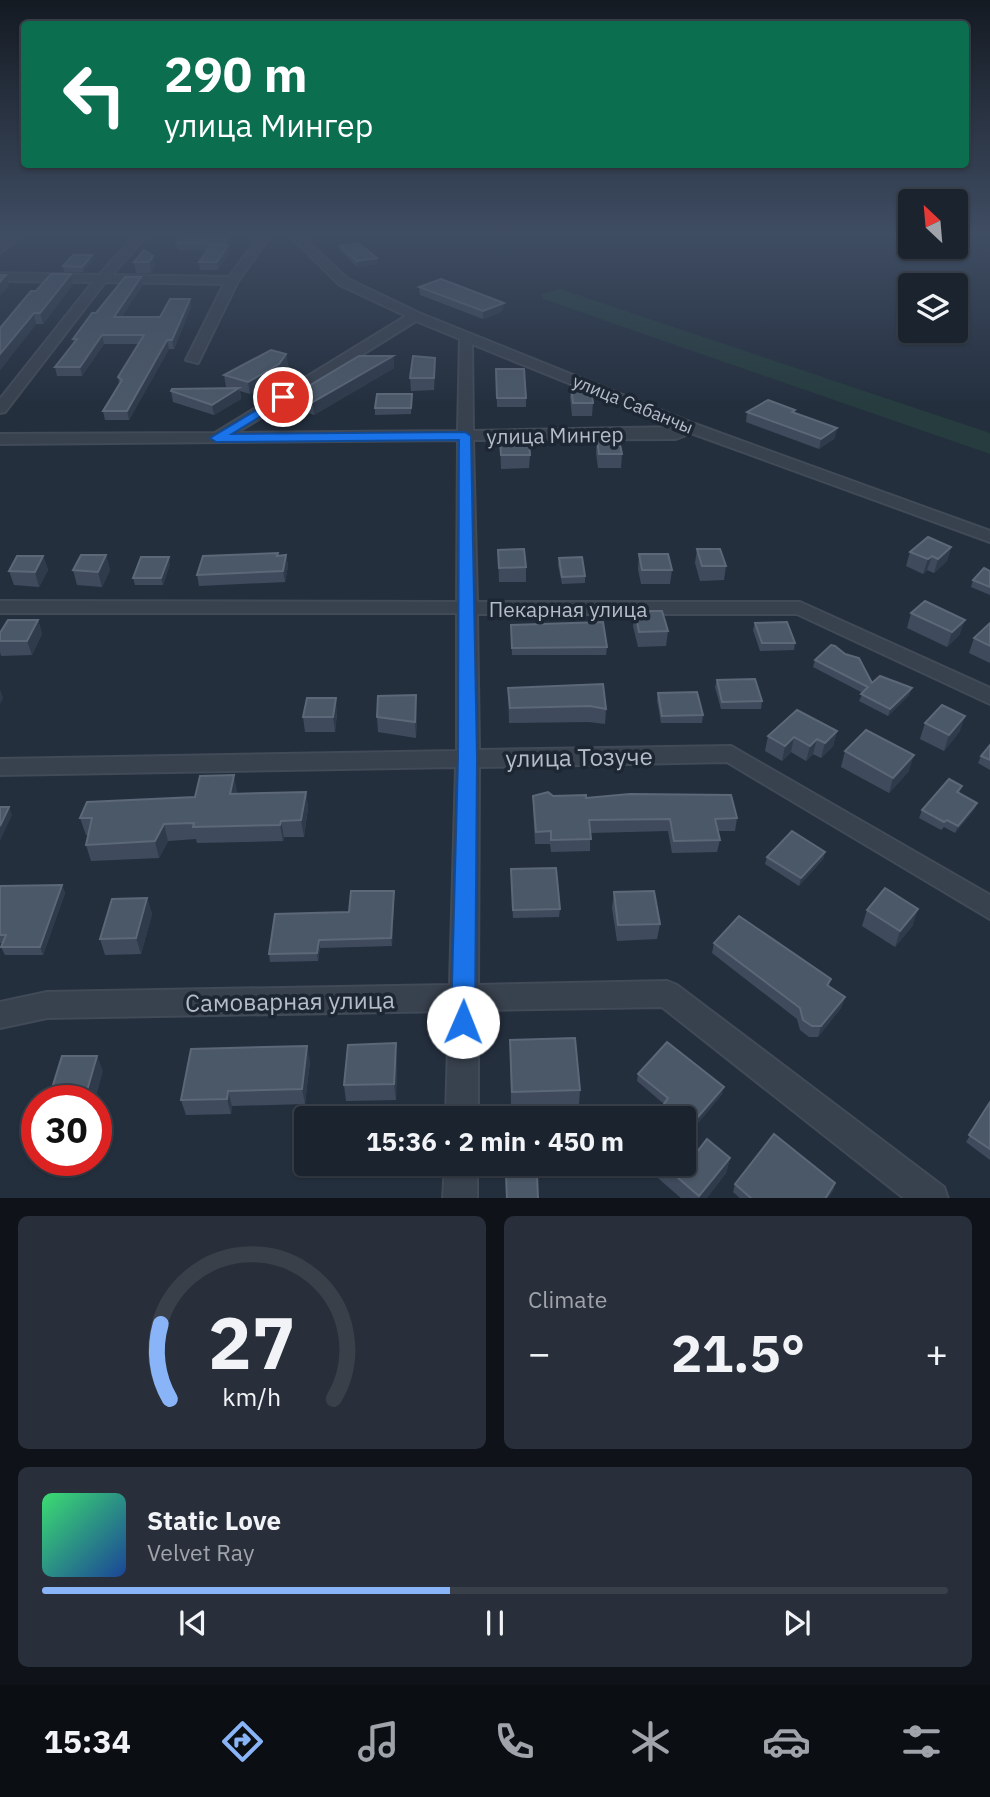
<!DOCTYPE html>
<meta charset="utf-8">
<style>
body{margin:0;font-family:"IBM Plex Sans",sans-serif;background:#282f3a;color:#f1f3f6;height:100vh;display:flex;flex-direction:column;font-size:26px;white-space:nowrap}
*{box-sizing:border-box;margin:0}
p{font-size:23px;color:#a0a4aa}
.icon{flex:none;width:38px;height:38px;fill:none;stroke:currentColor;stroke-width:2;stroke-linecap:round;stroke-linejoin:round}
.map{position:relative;height:1198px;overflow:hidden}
.sheet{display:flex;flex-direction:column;gap:18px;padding:18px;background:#0f1319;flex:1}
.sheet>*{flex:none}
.top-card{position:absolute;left:21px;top:21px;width:948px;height:147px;border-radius:7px;box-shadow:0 2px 5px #0004,0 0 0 2px #39404a;background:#0b6e4f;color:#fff;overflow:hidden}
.needle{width:46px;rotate:334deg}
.tools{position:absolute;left:898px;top:189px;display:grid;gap:14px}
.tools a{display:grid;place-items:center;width:70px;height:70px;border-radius:7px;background:#1b232e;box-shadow:0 2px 5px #0004,0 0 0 2px #39404a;font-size:35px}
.speed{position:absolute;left:21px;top:1085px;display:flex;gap:14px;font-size:35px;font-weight:700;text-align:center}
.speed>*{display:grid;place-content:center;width:91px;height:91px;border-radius:50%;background:#1b232e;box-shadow:0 2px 5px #0004,0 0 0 2px #39404a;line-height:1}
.speed .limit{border:10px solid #d22;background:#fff;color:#111}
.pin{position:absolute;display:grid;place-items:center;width:60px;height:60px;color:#fff;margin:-30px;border:4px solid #fff;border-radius:50%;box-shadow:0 2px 7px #0007}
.me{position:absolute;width:77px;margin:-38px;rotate:1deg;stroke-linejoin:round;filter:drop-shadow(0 0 5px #0008)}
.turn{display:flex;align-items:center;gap:24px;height:147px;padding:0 28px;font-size:32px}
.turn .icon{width:91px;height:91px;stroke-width:2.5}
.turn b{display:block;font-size:49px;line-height:60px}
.big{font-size:52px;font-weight:700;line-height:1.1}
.sheet .widget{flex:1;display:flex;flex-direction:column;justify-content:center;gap:10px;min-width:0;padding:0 24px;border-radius:10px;background:#282f3a}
.sheet .dial{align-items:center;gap:0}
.dial svg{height:182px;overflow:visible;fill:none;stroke:#39404a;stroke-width:7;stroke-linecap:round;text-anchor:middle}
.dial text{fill:#f1f3f6;stroke:none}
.song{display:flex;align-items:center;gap:21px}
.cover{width:84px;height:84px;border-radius:10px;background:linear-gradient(135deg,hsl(140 70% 55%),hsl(220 70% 35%))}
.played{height:7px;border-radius:4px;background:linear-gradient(90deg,#8ab4f8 45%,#39404a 45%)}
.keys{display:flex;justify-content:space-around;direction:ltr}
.heat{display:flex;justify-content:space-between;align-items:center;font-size:38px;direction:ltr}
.sheet .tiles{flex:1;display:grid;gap:18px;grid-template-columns:1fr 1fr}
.widget:last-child{grid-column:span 2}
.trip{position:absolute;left:294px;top:1106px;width:402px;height:70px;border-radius:7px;background:#1b232e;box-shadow:0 2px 5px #0004,0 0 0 2px #39404a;font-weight:700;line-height:70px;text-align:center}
.tabs{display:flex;height:112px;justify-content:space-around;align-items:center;background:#0b0e12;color:#a0a4aa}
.tabs .icon{width:49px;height:49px}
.tabs .on{color:#8ab4f8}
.tabs b{font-size:32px;color:#f1f3f6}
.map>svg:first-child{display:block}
.green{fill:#263c3f}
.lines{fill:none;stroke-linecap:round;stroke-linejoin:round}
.street-casing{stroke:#414a57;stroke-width:4}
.street{fill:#38414e;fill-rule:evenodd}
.wall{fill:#3f4b5c}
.shaded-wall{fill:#2f3b4b}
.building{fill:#4b5868;stroke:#5c6777;stroke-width:2}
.route{fill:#1a73e8;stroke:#114b97;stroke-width:2}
.labels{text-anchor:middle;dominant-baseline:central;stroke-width:7;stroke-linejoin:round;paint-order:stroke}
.far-street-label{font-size:18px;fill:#b4bcc9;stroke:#1d2633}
.street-label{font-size:21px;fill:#b4bcc9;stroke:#1d2633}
.near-street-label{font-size:24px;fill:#b4bcc9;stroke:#1d2633}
</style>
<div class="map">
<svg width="990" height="1199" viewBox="0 0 990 1199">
<rect width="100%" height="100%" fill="#242f3e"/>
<polygon class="green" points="560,289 987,432 990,434 990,454 543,299 542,294"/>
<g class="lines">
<defs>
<g id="street">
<polygon points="9,236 21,236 0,253 0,244"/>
<polygon points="135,236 146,236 112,275 229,277 259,236 270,236 238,281 198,363 186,360 224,284 105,282 5,412 0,413 0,399 93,282 0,281 0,273 99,275"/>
<path d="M290 236H301L348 279 419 313 695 424 990 531V542L691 433 676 439 473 440 477 602H800L990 688V704L797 614H477L479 750 731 746 990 895V919L727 762 479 767 478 985 667 981 677 985 944 1187 948 1199H905L662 1007 478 1010V1118H446L449 1011 47 1018 0 1028V1002L47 992 450 985 456 767 0 775V759L457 751V613H0V601L457 602 458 440 0 444V434L215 433 406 316 340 285ZM416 321 460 339 458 431 236 433ZM472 344 677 427 473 431Z"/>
<polygon points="445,1164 477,1164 477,1199 443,1199"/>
</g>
</defs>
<use href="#street" class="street-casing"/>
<use href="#street" class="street"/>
</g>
<g class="wall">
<polygon points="182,236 235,236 228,246 229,253 218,270 200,270 199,262 207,250 178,250 176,243"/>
<polygon points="340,246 377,264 357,267 340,251"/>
<polygon points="92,255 93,260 83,272 64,272 63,266"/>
<polygon points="153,256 155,267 151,273 136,273 134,262"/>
<polygon points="141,277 143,285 121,317 160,317 190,299 191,307 174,349 169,349 129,420 105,420 103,411 119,383 118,377 138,344 104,344 82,376 57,376 55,367 74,343 73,339 96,313"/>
<polygon points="73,284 43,324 36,324 0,370 0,328 36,291"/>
<polygon points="419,287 503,311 483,319 420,295"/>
<polygon points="286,354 288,366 281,376 250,394 240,391 241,399 214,415 173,402 171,391 231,388 226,387 224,375"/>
<polygon points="393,356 394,368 314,415 294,408 292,396"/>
<polygon points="496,369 526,398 526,407 497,407"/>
<polygon points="435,370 434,390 411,391 410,378"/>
<polygon points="571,385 593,403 592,416 572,416 570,397"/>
<polygon points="412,394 411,414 375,415 375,408"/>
<polygon points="747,412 794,413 835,438 819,449 746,422"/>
<polygon points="597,440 622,454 621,468 598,468 596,453"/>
<polygon points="500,441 530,455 529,468 501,469"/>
<polygon points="951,547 947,561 934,573 927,570 923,574 906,566 910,552"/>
<polygon points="697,549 726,566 724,580 700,581 695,563"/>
<polygon points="498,550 526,567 526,582 499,582"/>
<polygon points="639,554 672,570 670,584 641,584 638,569"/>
<polygon points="106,555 110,570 102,587 77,585 73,570"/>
<polygon points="286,555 288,566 285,582 199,586 197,575 278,556"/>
<polygon points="43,556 48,570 39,587 14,585 9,571"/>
<polygon points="559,558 585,576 585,583 562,584 558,565"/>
<polygon points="170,564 163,585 135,585 133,578"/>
<polygon points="990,571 990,595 971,587 973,580"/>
<polygon points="635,611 668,631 666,646 638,647 633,626"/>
<polygon points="911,613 960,634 947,647 907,628"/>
<polygon points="38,620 42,634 32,655 1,656 0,652 0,633"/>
<polygon points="755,623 795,643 794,650 760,651 753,630"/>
<polygon points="990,623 990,663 969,653 974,638"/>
<polygon points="511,625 607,647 606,655 512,655"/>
<polygon points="815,660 872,683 909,695 888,716 859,701 863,693 813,667"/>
<polygon points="717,680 762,701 761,709 721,709 715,687"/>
<polygon points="508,688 606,709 605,724 589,722 509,723"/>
<polygon points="658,693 703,715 702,723 661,723 657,700"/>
<polygon points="417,711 416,738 378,732 377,717"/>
<polygon points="337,713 335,732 305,732 303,717"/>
<polygon points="925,723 960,731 944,751 920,739"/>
<polygon points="837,731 833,746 821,758 813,754 806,761 791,752 782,761 765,751 768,736"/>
<polygon points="990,745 990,770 978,763 981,756"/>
<polygon points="845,751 909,771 889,793 841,767"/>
<polygon points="962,786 959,793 977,803 974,810 955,833 944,827 941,830 919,818 922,810"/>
<polygon points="237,791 237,793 306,792 308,808 304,837 284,837 283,841 197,843 196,839 168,841 159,858 91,861 86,845 88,835 86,835 80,818 195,797"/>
<polygon points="533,796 553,796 586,798 737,818 735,831 717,831 720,840 717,852 672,853 668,831 590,833 590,851 551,852 550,844 535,844 533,808"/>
<polygon points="825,852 823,859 799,886 765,864 767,857"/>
<polygon points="511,877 560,909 559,917 513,918"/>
<polygon points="62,885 65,893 43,955 5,955 1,947 3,943 0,943 0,886"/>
<polygon points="394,891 394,899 392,946 320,948 318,961 270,962 269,954 349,912"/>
<polygon points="614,892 660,924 657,939 617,941 612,908"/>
<polygon points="147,898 152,914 141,954 105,955 100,939"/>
<polygon points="867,910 913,925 895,947 862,926"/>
<polygon points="714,943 831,979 829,986 845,997 841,1008 818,1037 809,1037 800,1030 797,1019 712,953"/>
<polygon points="510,1040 580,1090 579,1105 511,1107"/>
<polygon points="397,1059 396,1100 346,1101 344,1085"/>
<polygon points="310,1061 305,1104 232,1106 231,1114 186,1115 181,1100"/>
<polygon points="638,1074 722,1094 689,1134 684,1130 684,1118 670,1118 662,1112 664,1104 637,1081"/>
<polygon points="990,1102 990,1160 966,1142"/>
<polygon points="693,1157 730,1158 726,1173 706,1199 682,1199 651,1172 653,1164 684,1164"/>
<polygon points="835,1183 833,1191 827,1199 741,1199 733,1192 735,1184"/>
</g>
<g class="shaded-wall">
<polygon points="229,236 235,236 228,246 229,253 218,270 217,262 224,251 223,244"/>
<polygon points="92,255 93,260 83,272 82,267"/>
<polygon points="153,256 155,267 151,273 149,262"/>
<polygon points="377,258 377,264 357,267 357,261"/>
<polygon points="71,274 73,284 43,324 40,313"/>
<polygon points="6,275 9,286 0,296 0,282"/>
<polygon points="141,277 143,285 116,326 114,317"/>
<polygon points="190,299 191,307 174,349 172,340"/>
<polygon points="504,303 503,311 483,319 483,311"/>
<polygon points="34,313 36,324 0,370 0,354"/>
<polygon points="102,335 104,344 82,376 80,367"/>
<polygon points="167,340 169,349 129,420 127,411"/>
<polygon points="286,354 288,366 281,376 250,394 248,382"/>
<polygon points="393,356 394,368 314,415 313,402"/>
<polygon points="239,388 241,399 214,415 212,405"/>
<polygon points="837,428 835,438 819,449 821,439"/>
<polygon points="951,547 947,561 934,573 938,559"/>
<polygon points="106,555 110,570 102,587 98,572"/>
<polygon points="286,555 288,566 285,582 283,571"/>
<polygon points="43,556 48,570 39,587 35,572"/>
<polygon points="932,556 927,570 923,574 928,559"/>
<polygon points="169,557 170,564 163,585 161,578"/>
<polygon points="38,620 42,634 32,655 27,641"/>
<polygon points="965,620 960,634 947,647 952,632"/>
<polygon points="912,688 909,695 888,716 890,709"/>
<polygon points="0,689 3,698 0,704"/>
<polygon points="416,695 417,711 416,738 415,722"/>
<polygon points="336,698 337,713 335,732 333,717"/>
<polygon points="965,716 960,731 944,751 949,735"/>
<polygon points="837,731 833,746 821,758 825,743"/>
<polygon points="794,737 791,752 782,761 785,746"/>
<polygon points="817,739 813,754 806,761 810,746"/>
<polygon points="914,755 909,771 889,793 893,778"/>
<polygon points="234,775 237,791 234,810 230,794"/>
<polygon points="306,792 308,808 304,837 301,820"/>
<polygon points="977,803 974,810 955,833 958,826"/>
<polygon points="9,807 12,815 0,841 0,826"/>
<polygon points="281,821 284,837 283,841 280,825"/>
<polygon points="164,824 168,841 159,858 155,841"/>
<polygon points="825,852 823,859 799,886 801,878"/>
<polygon points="62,885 65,893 43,955 40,947"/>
<polygon points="394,891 394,899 392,946 391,938"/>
<polygon points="147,898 152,914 141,954 136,938"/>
<polygon points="918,909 913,925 895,947 900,931"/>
<polygon points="319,940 320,948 318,961 317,953"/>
<polygon points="845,997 841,1008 818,1037 821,1026"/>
<polygon points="396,1043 397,1059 396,1100 394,1084"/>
<polygon points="307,1046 310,1061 305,1104 302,1089"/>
<polygon points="97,1056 103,1071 95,1101 84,1101"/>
<polygon points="724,1087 722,1094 689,1134 690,1126"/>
<polygon points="228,1091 232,1106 231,1114 227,1099"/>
<polygon points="730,1158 726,1173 706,1199 699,1199 699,1196"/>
<polygon points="835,1183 833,1191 827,1199 825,1199"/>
</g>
<g class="building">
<polygon points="182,236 229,236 223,244 176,243"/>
<polygon points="358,243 377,258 357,261 340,246"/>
<polygon points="211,245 228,245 217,262 199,262"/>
<polygon points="144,250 153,256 149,262 134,262"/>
<polygon points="73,255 92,255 82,267 63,266"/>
<polygon points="51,274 71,274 40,313 34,313 0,354 0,328 31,291 36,291"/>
<polygon points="0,275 6,275 0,282"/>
<polygon points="125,277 141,277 114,317 160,317 170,299 190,299 172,340 167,340 127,411 103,411 122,380 118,377 144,335 102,335 80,367 55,367 77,339 73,339 92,313 96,313"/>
<polygon points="441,279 504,303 483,311 419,287"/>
<polygon points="271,350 286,354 279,364 248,382 224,375"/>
<polygon points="359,356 393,356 313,402 292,396"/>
<polygon points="413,356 435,358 434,378 410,378"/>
<polygon points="496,369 524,369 526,398 497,398"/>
<polygon points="571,385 583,385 591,389 593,403 573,403"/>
<polygon points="239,388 212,405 171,391 172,389"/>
<polygon points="377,394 412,394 411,408 375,408"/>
<polygon points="768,400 795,410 792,412 837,428 821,439 747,412"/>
<polygon points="597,440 619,440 622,454 599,454"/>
<polygon points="500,441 529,441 530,455 501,455"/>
<polygon points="928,537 951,547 938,559 932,556 928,559 910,552"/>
<polygon points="524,549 526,567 499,568 498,550"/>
<polygon points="697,549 720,549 726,566 702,566"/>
<polygon points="278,553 277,556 286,555 283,571 197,575 203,556"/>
<polygon points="639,554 668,554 672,570 642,570"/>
<polygon points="81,555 106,555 98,572 73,570"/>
<polygon points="17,556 43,556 35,572 9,571"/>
<polygon points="141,557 169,557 161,578 133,578"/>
<polygon points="582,557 585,576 562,577 559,558"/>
<polygon points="984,568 990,571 990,587 973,580"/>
<polygon points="925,601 965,620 952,632 911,613"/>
<polygon points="635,611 662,611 668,631 639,632"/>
<polygon points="8,620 38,620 27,641 0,641 0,633"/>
<polygon points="603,622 607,647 512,648 511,625"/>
<polygon points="787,622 795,643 762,643 755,623"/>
<polygon points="990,623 990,646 974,638"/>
<polygon points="831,645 835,646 845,654 859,658 872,683 880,676 912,688 890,709 861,694 868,687 815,660"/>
<polygon points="755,679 762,701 722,702 717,680"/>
<polygon points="603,684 606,709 590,706 510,708 508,688"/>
<polygon points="697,692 703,715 662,716 658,693"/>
<polygon points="416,695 415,722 377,717 378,696"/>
<polygon points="307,698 336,698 333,717 303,717"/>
<polygon points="942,705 965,716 949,735 925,723"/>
<polygon points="797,710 837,731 825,743 817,739 810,746 794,737 785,746 768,736"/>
<polygon points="866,730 914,755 893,778 845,751"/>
<polygon points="990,745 990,760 981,756"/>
<polygon points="234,775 230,794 306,792 301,820 281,821 280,825 193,827 194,823 164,824 155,841 86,845 92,818 80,818 87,802 195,797 200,776"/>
<polygon points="949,779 962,786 957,792 977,803 958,826 947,820 944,822 922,810"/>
<polygon points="548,792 553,796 586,795 586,798 630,794 731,795 737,818 715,819 720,840 674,841 670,819 589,820 591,839 551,840 551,831 536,832 533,796"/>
<polygon points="0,807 9,807 0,826"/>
<polygon points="792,831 825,852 801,878 767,857"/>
<polygon points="556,868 560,909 513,910 511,869"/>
<polygon points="62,885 40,947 1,947 6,935 0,935 0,886"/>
<polygon points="885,888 918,909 900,931 867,910"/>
<polygon points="351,891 394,891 391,938 319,940 317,953 269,954 275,914 349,912"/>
<polygon points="654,891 660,924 618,925 614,892"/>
<polygon points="147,898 136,938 100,939 112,899"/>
<polygon points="739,916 831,979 827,985 845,997 821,1026 812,1026 803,1020 800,1008 714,943"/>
<polygon points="575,1038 580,1090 512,1092 510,1040"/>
<polygon points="667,1042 724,1087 690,1126 684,1121 684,1118 681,1118 664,1104 668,1098 638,1074"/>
<polygon points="396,1043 394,1084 344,1085 348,1045"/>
<polygon points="307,1046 302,1089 228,1091 227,1099 181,1100 191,1049"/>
<polygon points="62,1056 97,1056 84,1101 48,1101"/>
<polygon points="990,1102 990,1149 969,1135"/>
<polygon points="774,1134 835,1183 825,1199 752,1199 735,1184"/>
<polygon points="707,1139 730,1158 699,1196 662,1164 684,1164 684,1149 693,1157"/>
<polygon points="537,1174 538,1199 507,1199 506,1175"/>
</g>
<linearGradient id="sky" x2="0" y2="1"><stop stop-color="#141a22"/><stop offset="0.58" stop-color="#3f4d63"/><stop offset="1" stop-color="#3f4d63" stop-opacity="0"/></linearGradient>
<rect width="990" height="404" fill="url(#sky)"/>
<polygon class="route" points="283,394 289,397 287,400 232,434 465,432 471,436 477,758 475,1022 472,1030 463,1033 455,1030 451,1022 458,758 459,440 216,442 210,438"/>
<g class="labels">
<g class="far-street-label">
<text transform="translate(633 404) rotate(22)">улица Сабанчы</text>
</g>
<g class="street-label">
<text transform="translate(555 435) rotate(-1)">улица Мингер</text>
<text x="568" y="609">Пекарная улица</text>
</g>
<g class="near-street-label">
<text transform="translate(579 757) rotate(-1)">улица Тозуче</text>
<text transform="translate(290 1001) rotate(-1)">Самоварная улица</text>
</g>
</g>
</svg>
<div class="tools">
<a><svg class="needle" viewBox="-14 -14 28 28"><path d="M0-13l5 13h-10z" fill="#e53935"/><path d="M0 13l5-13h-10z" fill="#a0a4aa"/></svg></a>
<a><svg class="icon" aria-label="layers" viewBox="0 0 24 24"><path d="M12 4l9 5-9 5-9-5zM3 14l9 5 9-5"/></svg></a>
</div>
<div class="speed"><div class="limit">30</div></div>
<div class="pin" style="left:283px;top:397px;background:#d93025"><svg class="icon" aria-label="arrive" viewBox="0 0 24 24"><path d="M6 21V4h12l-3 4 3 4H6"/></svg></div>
<svg class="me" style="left:463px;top:1022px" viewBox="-20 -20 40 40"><circle r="19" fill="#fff"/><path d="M0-13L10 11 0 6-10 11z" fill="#1a73e8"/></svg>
<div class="trip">15:36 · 2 min · 450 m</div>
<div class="top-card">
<div class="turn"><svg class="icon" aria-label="left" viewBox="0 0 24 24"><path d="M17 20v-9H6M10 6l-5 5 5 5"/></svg><div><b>290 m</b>улица Мингер</div></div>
</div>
</div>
<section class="sheet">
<div class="tiles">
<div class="widget dial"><svg viewBox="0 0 100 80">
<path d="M14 69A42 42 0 1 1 86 69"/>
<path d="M14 69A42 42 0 0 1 10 36" stroke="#8ab4f8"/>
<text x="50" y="56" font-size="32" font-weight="700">27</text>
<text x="50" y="72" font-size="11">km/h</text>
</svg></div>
<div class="widget"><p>Climate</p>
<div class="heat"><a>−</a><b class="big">21.5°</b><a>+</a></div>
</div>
<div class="widget">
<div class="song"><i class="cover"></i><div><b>Static Love</b><p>Velvet Ray</p></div></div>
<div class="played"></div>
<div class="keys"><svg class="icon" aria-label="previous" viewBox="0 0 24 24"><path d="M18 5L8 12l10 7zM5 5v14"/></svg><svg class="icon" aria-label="pause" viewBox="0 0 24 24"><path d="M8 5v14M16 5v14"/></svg><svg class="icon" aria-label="next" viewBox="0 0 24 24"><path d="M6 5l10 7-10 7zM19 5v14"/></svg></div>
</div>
</div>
</section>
<nav class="tabs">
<b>15:34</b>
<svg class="icon on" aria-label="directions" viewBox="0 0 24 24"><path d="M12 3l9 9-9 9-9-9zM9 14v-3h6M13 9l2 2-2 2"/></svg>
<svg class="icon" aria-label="music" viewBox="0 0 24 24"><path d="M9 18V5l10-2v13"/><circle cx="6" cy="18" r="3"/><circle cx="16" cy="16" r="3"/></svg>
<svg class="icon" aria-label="phone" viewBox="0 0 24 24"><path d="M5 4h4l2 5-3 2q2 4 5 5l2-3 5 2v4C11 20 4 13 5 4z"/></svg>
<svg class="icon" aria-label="climate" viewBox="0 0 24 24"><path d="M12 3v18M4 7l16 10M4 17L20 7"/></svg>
<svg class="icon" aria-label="car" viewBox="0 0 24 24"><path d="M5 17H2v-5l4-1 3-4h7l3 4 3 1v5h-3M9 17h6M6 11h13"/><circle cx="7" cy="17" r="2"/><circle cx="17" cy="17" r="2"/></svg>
<svg class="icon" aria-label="filters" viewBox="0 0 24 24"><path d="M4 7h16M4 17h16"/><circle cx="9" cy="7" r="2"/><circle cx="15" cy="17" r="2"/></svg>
</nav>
